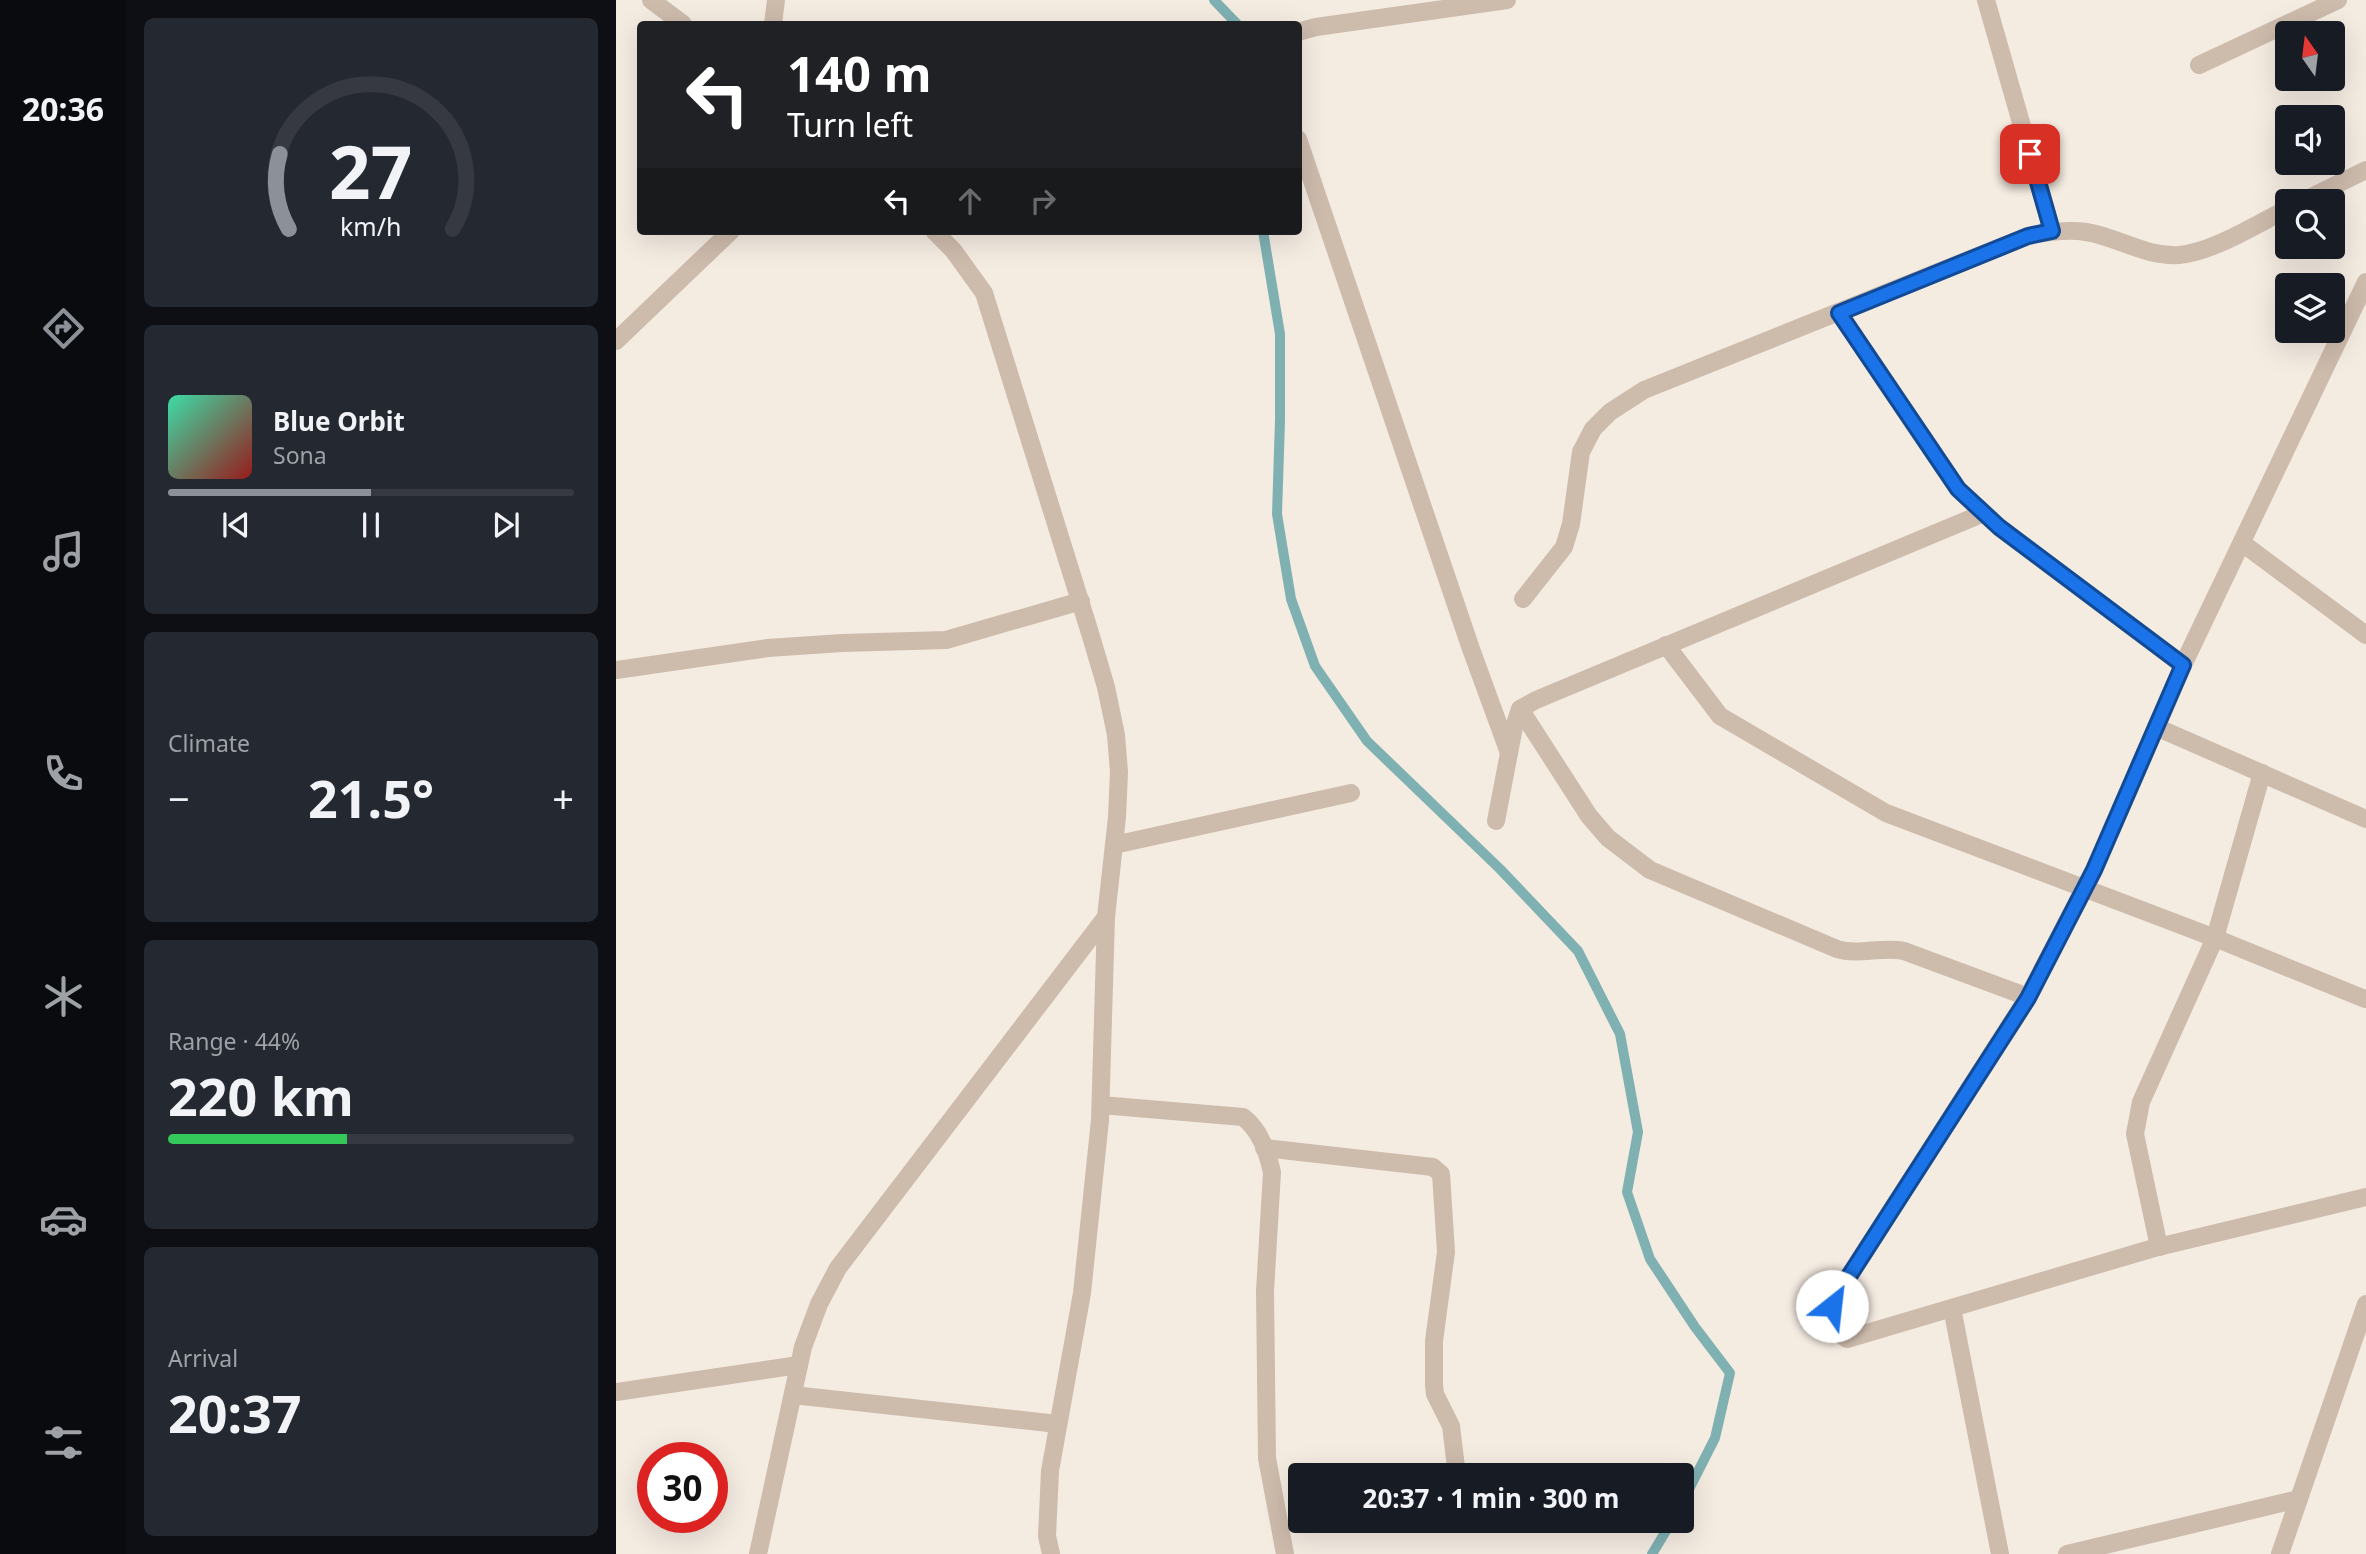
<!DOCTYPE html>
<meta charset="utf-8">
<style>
body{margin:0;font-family:"Noto Sans",sans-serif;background:#242831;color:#f1f3f6;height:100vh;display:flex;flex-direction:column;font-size:26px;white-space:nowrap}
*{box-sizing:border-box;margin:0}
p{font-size:23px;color:#9ea1a6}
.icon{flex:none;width:38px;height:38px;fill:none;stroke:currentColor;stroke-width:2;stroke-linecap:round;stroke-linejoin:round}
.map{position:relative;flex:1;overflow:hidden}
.drawer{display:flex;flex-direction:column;gap:18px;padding:18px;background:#0d0f14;width:490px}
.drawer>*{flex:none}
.hud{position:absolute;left:21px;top:21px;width:665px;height:214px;border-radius:7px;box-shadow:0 7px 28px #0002;background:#202124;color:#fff;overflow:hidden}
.needle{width:46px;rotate:346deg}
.fabs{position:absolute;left:1659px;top:21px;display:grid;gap:14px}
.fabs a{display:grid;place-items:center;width:70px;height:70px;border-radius:7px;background:#171b24;box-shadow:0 7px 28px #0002;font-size:35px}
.speed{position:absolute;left:21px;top:1442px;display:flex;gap:14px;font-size:35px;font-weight:700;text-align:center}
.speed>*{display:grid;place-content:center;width:91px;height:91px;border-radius:50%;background:#171b24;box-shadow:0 7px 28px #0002;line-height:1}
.speed .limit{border:10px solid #d22;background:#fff;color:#111}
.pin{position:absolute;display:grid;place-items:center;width:60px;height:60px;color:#fff;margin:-30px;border-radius:14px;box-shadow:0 4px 10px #0006}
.me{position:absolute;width:77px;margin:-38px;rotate:29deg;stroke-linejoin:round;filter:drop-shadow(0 0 5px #0008)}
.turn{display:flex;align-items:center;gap:24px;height:147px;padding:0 35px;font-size:32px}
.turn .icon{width:91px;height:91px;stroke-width:2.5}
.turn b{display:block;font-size:49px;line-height:60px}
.lanes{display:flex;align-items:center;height:66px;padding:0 35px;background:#0003;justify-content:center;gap:35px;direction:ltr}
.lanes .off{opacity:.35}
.big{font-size:52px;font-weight:700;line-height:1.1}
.drawer .card{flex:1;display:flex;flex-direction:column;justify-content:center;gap:10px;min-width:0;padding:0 24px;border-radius:10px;background:#242831}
.drawer .dial{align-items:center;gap:0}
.dial svg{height:182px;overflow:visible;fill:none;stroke:#363941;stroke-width:7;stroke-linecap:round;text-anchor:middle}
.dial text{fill:#f1f3f6;stroke:none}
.song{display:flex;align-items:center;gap:21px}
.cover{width:84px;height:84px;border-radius:10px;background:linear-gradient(135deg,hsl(160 70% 55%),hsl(0 70% 35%))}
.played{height:7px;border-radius:4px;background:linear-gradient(90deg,#8c9099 50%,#363941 50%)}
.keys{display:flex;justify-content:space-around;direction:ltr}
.heat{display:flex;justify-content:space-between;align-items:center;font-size:38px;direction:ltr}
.charge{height:10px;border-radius:5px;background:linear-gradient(90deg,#34c759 44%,#363941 0)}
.trip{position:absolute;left:672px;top:1463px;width:406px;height:70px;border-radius:7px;background:#171b24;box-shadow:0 7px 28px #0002;font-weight:700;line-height:70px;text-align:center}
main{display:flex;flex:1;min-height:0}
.dock{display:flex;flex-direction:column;width:126px;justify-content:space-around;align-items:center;background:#090b0e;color:#9ea1a6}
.dock .icon{width:49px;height:49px}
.dock .selected{color:#8c9099}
.dock b{font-size:32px;color:#f1f3f6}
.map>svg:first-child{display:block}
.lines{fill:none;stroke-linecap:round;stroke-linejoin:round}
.stream{stroke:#7fb0b2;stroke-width:10}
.minor{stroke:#cdbbac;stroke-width:18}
.route-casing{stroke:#114b97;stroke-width:18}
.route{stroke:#1a73e8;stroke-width:12}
</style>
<main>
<nav class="dock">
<b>20:36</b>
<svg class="icon selected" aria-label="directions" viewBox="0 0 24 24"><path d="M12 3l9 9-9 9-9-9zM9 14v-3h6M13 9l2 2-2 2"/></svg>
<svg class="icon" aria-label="music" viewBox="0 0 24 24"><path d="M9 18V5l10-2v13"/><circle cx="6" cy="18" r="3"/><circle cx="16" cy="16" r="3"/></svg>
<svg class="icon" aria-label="phone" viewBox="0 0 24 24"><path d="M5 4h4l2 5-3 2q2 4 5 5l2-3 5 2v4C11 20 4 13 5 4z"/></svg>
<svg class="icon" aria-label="climate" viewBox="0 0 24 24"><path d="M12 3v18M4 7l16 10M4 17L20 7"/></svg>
<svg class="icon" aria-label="car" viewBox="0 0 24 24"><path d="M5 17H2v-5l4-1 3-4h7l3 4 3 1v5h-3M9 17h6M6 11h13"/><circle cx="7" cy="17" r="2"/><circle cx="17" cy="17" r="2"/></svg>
<svg class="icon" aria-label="filters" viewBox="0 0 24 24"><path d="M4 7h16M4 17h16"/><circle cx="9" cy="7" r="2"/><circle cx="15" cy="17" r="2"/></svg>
</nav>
<section class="drawer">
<div class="card dial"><svg viewBox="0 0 100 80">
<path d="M14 69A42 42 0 1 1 86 69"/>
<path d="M14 69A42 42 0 0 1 10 36" stroke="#8c9099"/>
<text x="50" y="56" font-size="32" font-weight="700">27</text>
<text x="50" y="72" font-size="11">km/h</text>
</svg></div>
<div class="card">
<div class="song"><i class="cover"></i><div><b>Blue Orbit</b><p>Sona</p></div></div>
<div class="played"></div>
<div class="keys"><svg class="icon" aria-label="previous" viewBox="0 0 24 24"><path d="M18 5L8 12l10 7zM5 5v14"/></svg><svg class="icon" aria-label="pause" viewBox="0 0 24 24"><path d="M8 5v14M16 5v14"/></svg><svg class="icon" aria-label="next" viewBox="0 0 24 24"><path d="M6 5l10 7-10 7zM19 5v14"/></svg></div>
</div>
<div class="card"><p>Climate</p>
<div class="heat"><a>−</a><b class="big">21.5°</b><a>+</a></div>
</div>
<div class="card"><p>Range · 44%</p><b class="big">220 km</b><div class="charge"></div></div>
<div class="card"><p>Arrival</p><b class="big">20:37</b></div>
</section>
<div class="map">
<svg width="1750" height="1554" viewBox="0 0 1750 1554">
<rect width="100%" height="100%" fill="#f4ebe1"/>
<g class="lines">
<g class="stream">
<polyline points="598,0 621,24"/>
<polyline points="647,231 664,334 664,420 661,514 675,599 699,666 751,741 884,869 962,951 1004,1034 1022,1132 1011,1192 1034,1259 1079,1327 1114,1373 1099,1438 1066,1503"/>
<polyline points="1036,1554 1056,1521"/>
</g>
<g class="minor">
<polyline points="35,0 67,24"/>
<polyline points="1370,0 1436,231"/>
<polyline points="157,24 160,0"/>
<polyline points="682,32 700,27 891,0"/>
<polyline points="1583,65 1722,0"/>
<polyline points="682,139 855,649 893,753"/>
<polyline points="1687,201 1750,170"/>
<polyline points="318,231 337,250 368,293 474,633 490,687 500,735 503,772 501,817 490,917 484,1120 466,1293 434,1471 431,1536 435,1554"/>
<path d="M1750 282 1567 665 1478 870 1412 997 1219 1298C1214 1310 1220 1333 1231 1339L1538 1248 1750 1197"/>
<polyline points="1223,313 1342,489 1383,527 1567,665"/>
<polyline points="0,341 115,231"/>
<polyline points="1626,543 1750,635"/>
<path d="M907 599 948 547 955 524 965 452 977 429 994 412 1028 390 1412 236C1431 232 1451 229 1470 232 1502 237 1529 257 1563 255 1597 252 1641 224 1671 209"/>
<polyline points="1050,645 1104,716 1270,813 1599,938 1749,999"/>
<polyline points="0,670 152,648 226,643 330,640 465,601"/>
<path d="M904 709 973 816 992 838 1034 870 1221 949C1243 956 1265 946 1288 951L1412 997"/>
<polyline points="1540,727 1750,819"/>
<polyline points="880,821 898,727 904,709 920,700 1368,513"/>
<polyline points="498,845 735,793"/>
<path d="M485 1105 627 1117C644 1130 651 1151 656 1172L649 1291 651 1458 669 1554"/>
<polyline points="648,1148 817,1167 825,1174 830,1252 818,1341 818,1385 819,1394 835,1426 841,1475"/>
<polyline points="1543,1247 1519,1134 1525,1102 1599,938 1646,773"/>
<polyline points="1336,1308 1384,1554"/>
<polyline points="0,1392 183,1365"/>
<polyline points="177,1395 442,1424"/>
<polyline points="142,1554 187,1347 203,1304 222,1268 490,917"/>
<polyline points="1451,1554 1683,1499"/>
<polyline points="1664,1554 1750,1304"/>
</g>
</g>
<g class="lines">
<defs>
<polyline id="route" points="1216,1306 1219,1298 1412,998 1478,870 1567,665 1383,527 1342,489 1223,313 1412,236 1436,231 1414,154"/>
</defs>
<use href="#route" class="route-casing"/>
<use href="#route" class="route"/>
</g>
</svg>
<div class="fabs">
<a><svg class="needle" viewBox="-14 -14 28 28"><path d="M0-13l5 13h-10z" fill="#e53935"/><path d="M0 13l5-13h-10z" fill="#9ea1a6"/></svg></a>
<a><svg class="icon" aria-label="sound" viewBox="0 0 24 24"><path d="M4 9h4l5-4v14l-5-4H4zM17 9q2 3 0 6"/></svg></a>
<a><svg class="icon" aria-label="search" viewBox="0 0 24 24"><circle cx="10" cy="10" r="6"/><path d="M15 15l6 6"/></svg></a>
<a><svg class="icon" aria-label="layers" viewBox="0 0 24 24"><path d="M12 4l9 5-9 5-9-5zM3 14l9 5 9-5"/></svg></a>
</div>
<div class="speed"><div class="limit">30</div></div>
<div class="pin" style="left:1414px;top:154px;background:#d93025"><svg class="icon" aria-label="arrive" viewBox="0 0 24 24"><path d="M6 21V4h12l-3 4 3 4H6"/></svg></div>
<svg class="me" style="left:1216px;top:1306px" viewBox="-20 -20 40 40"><circle r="19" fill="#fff"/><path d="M0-13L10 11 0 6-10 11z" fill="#1a73e8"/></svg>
<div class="trip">20:37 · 1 min · 300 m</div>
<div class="hud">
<div class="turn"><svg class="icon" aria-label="left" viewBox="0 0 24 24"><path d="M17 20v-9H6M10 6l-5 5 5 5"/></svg><div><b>140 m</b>Turn left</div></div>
<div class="lanes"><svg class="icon" aria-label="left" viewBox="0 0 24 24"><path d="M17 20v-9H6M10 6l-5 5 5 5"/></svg><svg class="icon off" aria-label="ahead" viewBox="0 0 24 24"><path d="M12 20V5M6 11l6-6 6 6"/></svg><svg class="icon off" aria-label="right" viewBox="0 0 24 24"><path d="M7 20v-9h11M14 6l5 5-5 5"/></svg></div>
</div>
</div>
</main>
